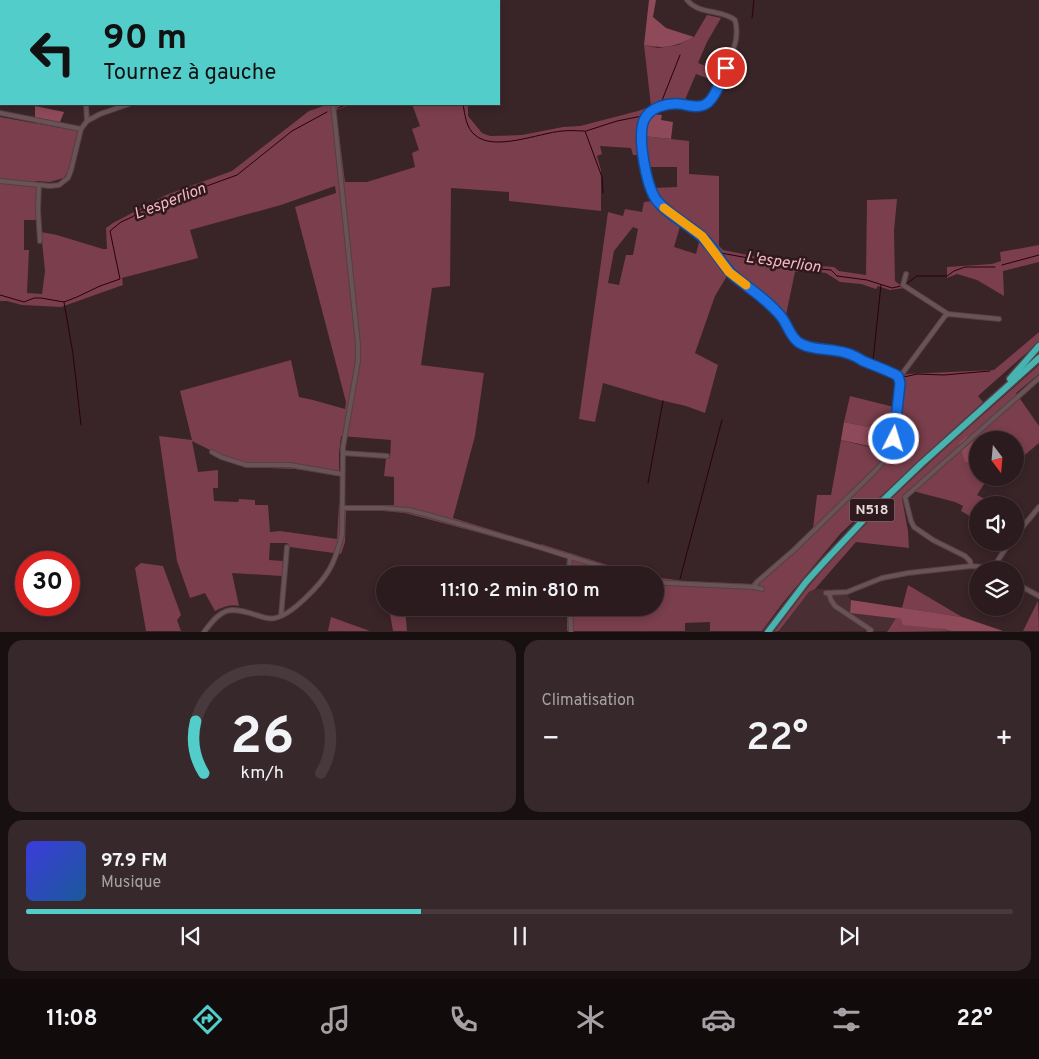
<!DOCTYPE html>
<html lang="fr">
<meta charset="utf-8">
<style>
body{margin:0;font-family:Overpass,sans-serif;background:#37282b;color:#f1f3f6;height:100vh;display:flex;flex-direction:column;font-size:19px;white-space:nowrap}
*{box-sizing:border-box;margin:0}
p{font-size:16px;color:#a6a1a4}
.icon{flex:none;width:28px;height:28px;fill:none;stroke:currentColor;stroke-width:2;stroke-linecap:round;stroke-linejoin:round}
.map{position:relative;height:632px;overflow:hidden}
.sheet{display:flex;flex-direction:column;gap:8px;padding:8px;background:#180f10;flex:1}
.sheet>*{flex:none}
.guide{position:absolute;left:0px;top:0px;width:500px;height:105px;box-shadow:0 2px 8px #0003,0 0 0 1px #47393c;background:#53cdc9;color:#111;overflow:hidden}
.needle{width:32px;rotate:164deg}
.fabs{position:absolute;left:969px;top:431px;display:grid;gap:10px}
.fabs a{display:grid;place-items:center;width:55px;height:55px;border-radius:50%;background:#2b1b1e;box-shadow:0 2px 8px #0003,0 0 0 1px #47393c;font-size:25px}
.speed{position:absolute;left:15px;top:551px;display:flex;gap:10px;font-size:25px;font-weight:700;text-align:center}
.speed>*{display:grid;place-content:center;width:65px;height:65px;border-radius:50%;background:#2b1b1e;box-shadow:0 2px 8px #0003,0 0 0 1px #47393c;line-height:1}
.speed .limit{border:8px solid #d22;background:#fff;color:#111}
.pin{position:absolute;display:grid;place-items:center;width:42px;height:42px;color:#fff;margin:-21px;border:2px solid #fff;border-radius:50%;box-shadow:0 1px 5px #0007}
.me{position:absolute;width:55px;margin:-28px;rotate:5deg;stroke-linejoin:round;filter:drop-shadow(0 0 4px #0008)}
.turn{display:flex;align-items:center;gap:18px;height:105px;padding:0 20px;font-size:22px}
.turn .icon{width:65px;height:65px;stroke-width:2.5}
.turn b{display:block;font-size:35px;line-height:42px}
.big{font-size:38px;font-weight:600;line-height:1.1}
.sheet .card{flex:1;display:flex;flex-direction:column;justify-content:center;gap:8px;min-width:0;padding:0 18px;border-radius:15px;background:#37282b}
.sheet .dial{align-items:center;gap:0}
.dial svg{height:130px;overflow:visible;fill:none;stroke:#47393c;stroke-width:7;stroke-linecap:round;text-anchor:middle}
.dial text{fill:#f1f3f6;stroke:none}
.song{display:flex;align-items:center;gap:15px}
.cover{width:60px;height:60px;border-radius:8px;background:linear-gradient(135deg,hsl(240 70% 55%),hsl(210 70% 35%))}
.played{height:5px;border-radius:2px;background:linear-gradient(90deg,#53cdc9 40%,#47393c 40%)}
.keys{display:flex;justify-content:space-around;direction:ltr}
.heat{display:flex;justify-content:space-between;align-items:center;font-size:28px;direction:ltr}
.sheet .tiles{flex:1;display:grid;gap:8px;grid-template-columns:1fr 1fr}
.card:last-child{grid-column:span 2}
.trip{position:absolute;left:376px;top:566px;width:288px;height:50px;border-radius:25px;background:#2b1b1e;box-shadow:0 2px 8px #0003,0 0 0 1px #47393c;font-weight:600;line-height:50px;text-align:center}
.dock{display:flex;height:80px;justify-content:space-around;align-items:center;background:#110b0c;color:#a6a1a4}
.dock .icon{width:35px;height:35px}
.dock .current{color:#53cdc9}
.dock b{font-size:22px;color:#f1f3f6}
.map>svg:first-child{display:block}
.built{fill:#492e33}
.green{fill:#7a3e4c;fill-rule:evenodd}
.forest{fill:#8f4a59}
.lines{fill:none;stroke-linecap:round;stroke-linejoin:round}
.stream{stroke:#2b000d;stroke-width:1}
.minor-casing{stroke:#524145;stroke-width:6}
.trunk-casing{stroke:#524145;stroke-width:9}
.minor{stroke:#6b5257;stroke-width:4}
.trunk{stroke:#48b4b2;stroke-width:6}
.route-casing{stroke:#114b97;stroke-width:12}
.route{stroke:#1a73e8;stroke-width:9}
.slow{stroke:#f59e0b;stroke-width:9}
.labels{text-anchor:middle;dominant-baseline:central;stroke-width:5;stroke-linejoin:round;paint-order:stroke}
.shield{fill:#2e1a1e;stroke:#ae9ea0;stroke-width:1}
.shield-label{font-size:14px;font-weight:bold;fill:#e5d6d8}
.water-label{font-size:16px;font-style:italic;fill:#f6b6c2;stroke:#2e1a1e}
</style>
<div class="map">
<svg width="1039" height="632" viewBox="0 0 1039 632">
<rect width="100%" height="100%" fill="#392428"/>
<polygon class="built" points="815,589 843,590 851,600 850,613 896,618 887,631 779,632 809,592"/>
<g class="green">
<polygon points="707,15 721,18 707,42 698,63 721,72 717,82 696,74 684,102 667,101 651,106 644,45 658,48 678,45 694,37"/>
<path d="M329 104H352L336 110 345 182H367L415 167 412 153 419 150 412 129 420 126 412 104H468V116L482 133 490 136 522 135 563 127 580 126 638 111 649 107V110L647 113 650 114 643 136 689 141V174L719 176V246L723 250 793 264 834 267 839 271 866 275 867 200 897 199 894 231 895 281 904 288 890 290 878 286 876 289 861 284 840 282 826 273 810 271 795 272 786 315 796 337 804 342 816 344V350L802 349 794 343 777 316 727 276 715 296 695 353 718 365 705 413 686 406 660 400 603 383 595 422 579 419 608 212 623 216 625 209 642 212 644 202 652 201 658 197 653 188 677 187V167H648L645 155H633L631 148 600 146 602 154 597 156 601 170V211L509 201V192L451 188 450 286 432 288 421 365 484 373 475 436 453 518 515 537 514 542 405 513 373 510 346 511 345 542 341 554 290 547 287 543H270L269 560 283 561 282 576 232 573 239 606C230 604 223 607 215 611L205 593 190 598 177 561 159 436 192 440 180 391 291 360 299 397 313 400 345 409 346 402 295 207 336 193 335 186 281 205 190 230 198 258 122 278 123 285 61 307 22 305 7 301H0V117L78 131 69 170 64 178 50 182 36 181V220H24V250H29L27 293 42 294 45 271 41 232 57 235 103 249H107L106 228 113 223 166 195 232 171 309 111ZM682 220 701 234 696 254 674 247ZM633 227 638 229 633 255H626L619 285 608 283 614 251ZM341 436 391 440 390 457 388 459H386L384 476 394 477V505H339L337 539 280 531 270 532 268 505H255V500L239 499 238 502 214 501 213 488H218V470L198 472 192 441 218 454 245 464H268V468L295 469 339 476V454Z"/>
<polygon points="1039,245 1039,262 1003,271 1004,296 977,280 957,274 947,278 947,267 992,264 1001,261 1000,252"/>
<path d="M1039 332V342L978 396 983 402 841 533 782 604 762 631H710V622L685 623V631H567V608H655V577L683 581 751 584 792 548 813 528 817 495H831L841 440 890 452 897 450 895 433 844 422 850 396 894 407C895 398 899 386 892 378L848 356 833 352V346L861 356 899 373 903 378 906 374 994 370Z"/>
<path d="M1039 365V374L1016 393 1039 426V443L1015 463V440H978L977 445 967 436 965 462 970 463 977 468 978 478H988L977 495 997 505H978L977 533 968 528 973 518 961 511 963 506 955 502 909 490 902 498 908 531 909 548 856 542 815 589 809 592 779 631 774 632C786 616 797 601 809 586 877 505 960 436 1039 365Z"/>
<polygon points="541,544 630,572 646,575 566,575 567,558 540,550"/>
<polygon points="141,563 163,566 181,615 177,620 181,631 146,631 135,568"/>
<polygon points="908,585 962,617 902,608"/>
<polygon points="1038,601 1039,631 1023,631"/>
<polygon points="389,608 405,608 407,631 393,631"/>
<polygon points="331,617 370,631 328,631"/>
<polygon points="896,618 901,619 951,631 887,632"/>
</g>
<g class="forest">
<path d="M649 0H656L653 17 666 28 694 37C674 47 666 49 644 45Z"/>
<polygon points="35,106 64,112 58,127 35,123"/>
<polygon points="650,114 662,115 661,120 673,122 671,139 643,136 646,121"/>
<polygon points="844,422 873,428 869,446 841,440"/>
<polygon points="967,436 977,445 977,455 970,463 965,462 959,443"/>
<polygon points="851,600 962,617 1003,631 951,631 944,629 903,625 901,619 850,613"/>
</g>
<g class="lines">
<g class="stream">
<polyline points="752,18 754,0"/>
<path d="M463 104C465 115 466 128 475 135 494 152 539 133 562 131 570 130 578 131 585 131L602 177 603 193"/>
<polyline points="338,108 348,104"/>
<polyline points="586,131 617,121 642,116 647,110 661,103 680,55"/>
<polyline points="721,253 797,267 831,270 837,276 867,280 892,288 901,286"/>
<polyline points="1002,265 1039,255"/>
<polyline points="906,284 917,276 947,276 954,271 965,267 995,267"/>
<polyline points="0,295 24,302 34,298 41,298 64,302 77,297 100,286 120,279 110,231 121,222 132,217 145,208 165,201 181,198 193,191 237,175 292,131 327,112"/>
<polyline points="64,302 73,354 81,425"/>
<polyline points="873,361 881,285"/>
<polyline points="904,377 917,374 944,375 990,371"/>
<polyline points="648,483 663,401"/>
<polyline points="680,579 722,420"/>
</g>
<defs>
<g id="minor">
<path d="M687 0C699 15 721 9 735 20 737 27 737 32 736 39 734 51 715 98 706 104 697 110 675 102 662 106 655 108 647 113 644 120 636 136 646 187 657 200 668 215 688 224 701 236 713 246 719 261 729 272 735 278 743 283 750 288 760 296 770 304 779 313L785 321 794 338 797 341 803 345 812 347 847 353 893 373 899 378 898 399 895 426 894 450 875 471 794 550 757 582 754 587"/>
<polyline points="102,1 102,0"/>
<polyline points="376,1 378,0"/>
<polyline points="86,104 87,121"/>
<polyline points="0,113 81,129"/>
<polyline points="0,181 50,186 59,185 68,178 71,170 81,129 87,121 100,114 129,104"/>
<polyline points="39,185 38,210 40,241"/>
<polyline points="906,274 903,285 948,314"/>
<polyline points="899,378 945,316 948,314 999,319"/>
<polyline points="212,452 221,457 246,465 290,465 342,474"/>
<polyline points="343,453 387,456"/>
<polyline points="343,508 383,508 409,510 432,516 529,544 628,575"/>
<polyline points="1015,536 1039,507"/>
<polyline points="971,566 970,561 965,556 933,540 914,527 911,521 905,497 1039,378"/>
<polyline points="992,570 1000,557 1010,542"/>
<polyline points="569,575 570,556"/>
<polyline points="655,581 667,583 754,587 762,589"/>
<polyline points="1015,583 1039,596"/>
<polyline points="826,593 847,592 882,578 908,573 971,566 983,567 993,570"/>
<polyline points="829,593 831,600 835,606 871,630 869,632"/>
<polyline points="570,608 571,632"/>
<polyline points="281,616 287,547"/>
<path d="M204 632C222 608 228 606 256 615 263 617 269 620 275 618 292 615 321 584 329 570 336 559 339 546 342 534L343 447 358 361V344L333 104"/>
</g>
<g id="trunk">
<polyline points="1010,379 1039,346"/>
<polyline points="768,632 806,582 825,561 871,512 921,464 1039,358"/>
</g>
</defs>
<use href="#minor" class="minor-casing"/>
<use href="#trunk" class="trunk-casing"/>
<use href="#minor" class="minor"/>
<use href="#trunk" class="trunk"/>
</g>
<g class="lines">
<defs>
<path id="route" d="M726 68C722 78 715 99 706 104 698 109 688 105 680 104 667 103 650 107 644 120 637 137 646 183 655 198 664 212 689 225 702 237 713 247 720 261 730 272 735 278 742 282 748 287 759 295 770 304 779 314 787 322 789 335 798 342 811 351 831 348 846 353 852 354 858 358 863 361 875 366 887 370 898 376L900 383 894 439"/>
</defs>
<use href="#route" class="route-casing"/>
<use href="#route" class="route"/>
<polyline class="slow" points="664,208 702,236 729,272 746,285"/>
</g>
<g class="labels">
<rect class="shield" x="849.5" y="498.5" width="45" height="23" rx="4"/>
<g class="shield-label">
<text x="872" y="510">N518</text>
</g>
<g class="water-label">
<text transform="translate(170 202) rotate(-21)">L'esperlion</text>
<text transform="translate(783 263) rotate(8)">L'esperlion</text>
</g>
</g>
</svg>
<div class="fabs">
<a><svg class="needle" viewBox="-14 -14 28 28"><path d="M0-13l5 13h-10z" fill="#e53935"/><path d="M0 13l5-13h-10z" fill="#a6a1a4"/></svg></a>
<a><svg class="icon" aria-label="sound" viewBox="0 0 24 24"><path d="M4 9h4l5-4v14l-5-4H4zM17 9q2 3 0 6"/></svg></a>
<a><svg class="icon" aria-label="layers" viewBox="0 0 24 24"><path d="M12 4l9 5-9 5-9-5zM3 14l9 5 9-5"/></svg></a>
</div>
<div class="speed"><div class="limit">30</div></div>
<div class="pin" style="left:726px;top:68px;background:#d93025"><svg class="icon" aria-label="arrive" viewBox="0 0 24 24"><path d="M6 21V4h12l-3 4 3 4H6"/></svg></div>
<svg class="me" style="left:894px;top:439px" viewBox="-20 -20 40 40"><circle r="17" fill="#1a73e8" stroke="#fff" stroke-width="3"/><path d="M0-11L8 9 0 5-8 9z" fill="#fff"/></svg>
<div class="trip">11:10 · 2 min · 810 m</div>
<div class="guide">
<div class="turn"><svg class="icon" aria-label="left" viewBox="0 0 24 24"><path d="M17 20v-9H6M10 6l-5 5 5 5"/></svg><div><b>90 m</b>Tournez à gauche</div></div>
</div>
</div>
<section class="sheet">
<div class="tiles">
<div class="card dial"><svg viewBox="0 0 100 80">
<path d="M14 69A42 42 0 1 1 86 69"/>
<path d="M14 69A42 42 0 0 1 9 37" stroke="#53cdc9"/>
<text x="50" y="56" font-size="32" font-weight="700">26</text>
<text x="50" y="72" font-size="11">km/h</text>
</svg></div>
<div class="card"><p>Climatisation</p>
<div class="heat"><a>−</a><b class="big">22°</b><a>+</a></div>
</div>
<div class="card">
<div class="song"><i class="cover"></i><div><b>97.9 FM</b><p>Musique</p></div></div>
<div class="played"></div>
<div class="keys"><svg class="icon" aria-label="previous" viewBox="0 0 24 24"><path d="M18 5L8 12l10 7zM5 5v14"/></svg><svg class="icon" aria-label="pause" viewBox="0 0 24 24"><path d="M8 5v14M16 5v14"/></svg><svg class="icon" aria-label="next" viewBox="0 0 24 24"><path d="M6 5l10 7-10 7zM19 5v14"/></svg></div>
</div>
</div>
</section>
<nav class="dock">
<b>11:08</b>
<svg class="icon current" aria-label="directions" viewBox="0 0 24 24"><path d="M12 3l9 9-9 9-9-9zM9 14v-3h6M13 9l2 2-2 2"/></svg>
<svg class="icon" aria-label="music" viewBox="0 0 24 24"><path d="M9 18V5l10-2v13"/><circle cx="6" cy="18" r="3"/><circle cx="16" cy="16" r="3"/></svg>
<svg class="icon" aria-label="phone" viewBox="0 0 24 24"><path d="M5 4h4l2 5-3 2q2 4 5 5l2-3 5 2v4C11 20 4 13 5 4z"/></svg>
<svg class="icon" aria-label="climate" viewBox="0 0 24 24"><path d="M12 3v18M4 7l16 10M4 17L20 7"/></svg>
<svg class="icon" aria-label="car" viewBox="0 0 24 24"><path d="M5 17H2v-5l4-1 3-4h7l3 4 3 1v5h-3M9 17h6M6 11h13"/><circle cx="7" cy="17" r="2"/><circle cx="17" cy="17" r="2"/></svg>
<svg class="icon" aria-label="filters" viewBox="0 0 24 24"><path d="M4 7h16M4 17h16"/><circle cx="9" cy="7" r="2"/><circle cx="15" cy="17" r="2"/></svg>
<b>22°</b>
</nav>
